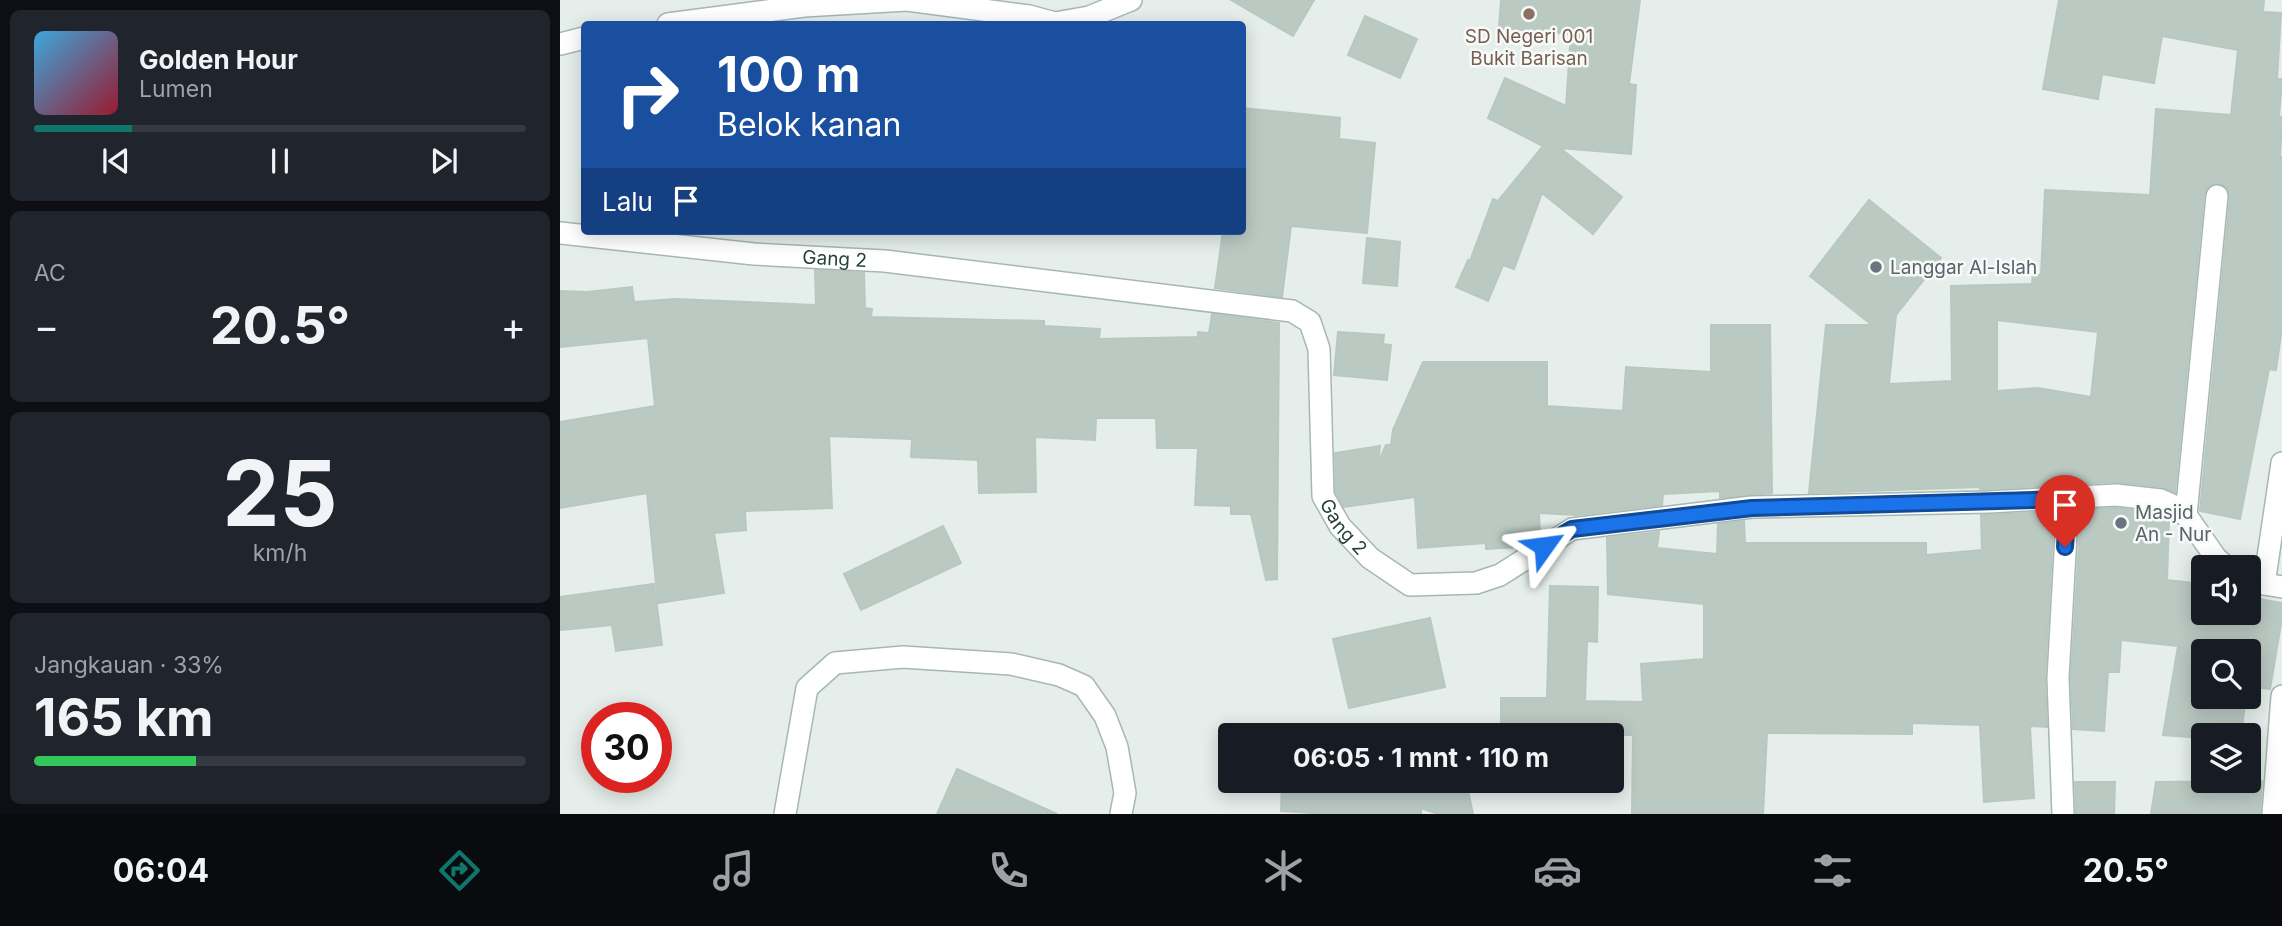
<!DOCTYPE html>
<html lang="id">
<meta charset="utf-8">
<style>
body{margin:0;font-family:Inter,sans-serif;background:#20242c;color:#f1f3f6;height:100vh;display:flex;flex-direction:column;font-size:26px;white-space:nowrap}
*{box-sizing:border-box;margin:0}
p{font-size:23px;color:#9ea1a6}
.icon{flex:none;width:38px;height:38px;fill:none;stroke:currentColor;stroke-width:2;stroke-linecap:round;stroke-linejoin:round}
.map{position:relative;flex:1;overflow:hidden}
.sheet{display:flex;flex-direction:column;gap:10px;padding:10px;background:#0d0f14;width:560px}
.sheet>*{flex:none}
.banner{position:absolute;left:21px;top:21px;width:665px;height:214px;border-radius:7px;box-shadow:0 4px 18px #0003;background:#1a4fa0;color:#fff;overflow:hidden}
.buttons{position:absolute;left:1631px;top:555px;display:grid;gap:14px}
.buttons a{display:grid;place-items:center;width:70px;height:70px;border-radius:7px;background:#171b24;box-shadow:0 4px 18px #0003;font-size:35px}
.speed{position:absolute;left:21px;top:702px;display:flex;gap:14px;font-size:35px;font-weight:700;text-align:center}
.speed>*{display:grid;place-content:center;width:91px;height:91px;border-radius:50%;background:#171b24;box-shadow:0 4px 18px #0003;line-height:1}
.speed .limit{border:10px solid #d22;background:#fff;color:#111}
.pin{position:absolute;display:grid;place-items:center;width:60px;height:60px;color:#fff;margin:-72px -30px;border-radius:50% 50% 50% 0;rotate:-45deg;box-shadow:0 0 7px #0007}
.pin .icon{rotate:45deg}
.me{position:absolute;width:77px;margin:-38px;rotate:59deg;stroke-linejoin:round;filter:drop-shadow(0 0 5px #0008)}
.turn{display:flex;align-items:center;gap:24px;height:147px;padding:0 21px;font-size:32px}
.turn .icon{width:91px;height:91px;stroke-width:2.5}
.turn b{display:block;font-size:49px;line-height:60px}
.then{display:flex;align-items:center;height:66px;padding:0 21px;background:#0003;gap:14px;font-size:26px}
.big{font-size:52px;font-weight:700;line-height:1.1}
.sheet .card{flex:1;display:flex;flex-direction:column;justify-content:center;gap:10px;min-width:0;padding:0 24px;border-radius:10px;background:#20242c}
.sheet .dial{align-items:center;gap:0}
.dial b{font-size:91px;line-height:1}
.song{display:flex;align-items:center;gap:21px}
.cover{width:84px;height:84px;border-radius:10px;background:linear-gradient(135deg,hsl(200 70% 55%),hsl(350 70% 35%))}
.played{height:7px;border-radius:4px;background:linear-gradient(90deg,#0f766e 20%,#363941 20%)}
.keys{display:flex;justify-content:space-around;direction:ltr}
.heat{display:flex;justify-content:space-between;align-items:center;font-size:38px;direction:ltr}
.charge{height:10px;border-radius:5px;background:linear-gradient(90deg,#34c759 33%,#363941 0)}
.trip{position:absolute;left:658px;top:723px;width:406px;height:70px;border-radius:7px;background:#171b24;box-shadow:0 4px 18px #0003;font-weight:700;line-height:70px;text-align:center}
.tab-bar{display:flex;height:112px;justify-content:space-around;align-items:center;background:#090b0e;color:#9ea1a6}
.tab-bar .icon{width:49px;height:49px}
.tab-bar .on{color:#0f766e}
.tab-bar b{font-size:32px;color:#f1f3f6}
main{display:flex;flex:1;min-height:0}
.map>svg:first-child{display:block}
.building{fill:#bbc9c3;stroke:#b8c8c0;stroke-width:2;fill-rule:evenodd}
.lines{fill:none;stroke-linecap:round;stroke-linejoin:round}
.minor-casing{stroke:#a7b7b1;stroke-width:24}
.minor{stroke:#fff;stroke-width:21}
.route-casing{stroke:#114b97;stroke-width:18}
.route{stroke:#1a73e8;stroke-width:12}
.education-dot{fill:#8d6e63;stroke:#f6fbf8;stroke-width:2.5}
.worship-dot{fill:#6b7280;stroke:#f6fbf8;stroke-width:2.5}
.labels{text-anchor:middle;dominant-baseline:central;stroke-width:5;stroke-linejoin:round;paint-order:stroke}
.education-label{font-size:19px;fill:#785e54;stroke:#f6fbf8}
.street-label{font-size:19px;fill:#244138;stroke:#f6fbf8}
.worship-label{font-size:19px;fill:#5b616d;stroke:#f6fbf8;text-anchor:start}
</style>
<main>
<section class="sheet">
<div class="card">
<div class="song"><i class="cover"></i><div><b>Golden Hour</b><p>Lumen</p></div></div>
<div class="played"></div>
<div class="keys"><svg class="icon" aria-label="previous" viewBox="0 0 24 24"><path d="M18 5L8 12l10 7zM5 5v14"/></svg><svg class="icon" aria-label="pause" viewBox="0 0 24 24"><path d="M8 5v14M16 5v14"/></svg><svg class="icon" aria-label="next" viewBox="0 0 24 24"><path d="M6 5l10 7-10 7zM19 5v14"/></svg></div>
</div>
<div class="card"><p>AC</p>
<div class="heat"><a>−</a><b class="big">20.5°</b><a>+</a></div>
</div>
<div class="card dial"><b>25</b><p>km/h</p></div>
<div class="card"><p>Jangkauan · 33%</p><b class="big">165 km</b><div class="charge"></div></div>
</section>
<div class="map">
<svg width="1722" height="814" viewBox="0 0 1722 814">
<rect width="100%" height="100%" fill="#e5eeea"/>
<g class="building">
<polygon points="671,0 754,0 733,36"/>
<polygon points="941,0 1080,0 1069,84 1076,85 1071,154 1000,148 1062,197 1033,234 982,193 954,269 943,265 928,301 896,287 908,260 910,261 933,199 938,201 983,146 928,118 945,78 1006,106 1011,34 939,28"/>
<path d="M1499 0H1704L1703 12 1721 13 1717 79H1722L1719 117H1722L1720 157H1722V327L1716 370 1709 369 1680 519 1640 511 1670 197 1665 186 1658 183 1647 188 1644 195 1615 492 1602 487 1555 482 1429 489H1420V487L1249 493 1266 325H1312L1250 276 1309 200 1381 258 1336 315 1329 384 1392 381 1391 286 1472 284 1473 274 1481 275 1485 190 1590 195 1596 109 1671 115 1678 50 1602 36 1594 83 1542 74 1538 99 1483 89ZM1437 320 1538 332 1531 397 1478 388 1437 391Z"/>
<polygon points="805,16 857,39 840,78 788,55"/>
<polygon points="682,108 780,118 779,139 815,143 807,233 731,226 722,297 655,288 663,231 682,231"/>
<polygon points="807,238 840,242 837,286 803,283"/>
<polygon points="255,270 304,273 305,308 312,309 311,317 484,321 484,326 540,329 539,339 638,337 638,332 649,333 652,314 719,323 717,579 706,580 691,514 671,514 671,506 635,505 638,448 597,448 596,418 536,418 535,440 475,437 476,492 419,493 418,460 351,457 352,439 269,436 272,508 185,511 186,530 154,533 164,593 98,603 87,493 0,508 0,422 95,406 88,338 0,347 0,291 27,292 72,287 74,302 115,299 256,305"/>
<polygon points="1151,325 1210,325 1212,493 1160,498 1160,491 1103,494 1102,505 1017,515 979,513 980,534 960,547 926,549 926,543 858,548 855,497 784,507 776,492 775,453 820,446 818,463 826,445 831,445 833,430 863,362 987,362 987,406 1063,411 1066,367 1151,372"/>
<polygon points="778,332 824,335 823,344 831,345 827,380 774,375"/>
<polygon points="1556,508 1598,513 1609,519 1607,580 1633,583 1630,612 1689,612 1689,597 1722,603 1722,618 1710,689 1689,686 1689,651 1643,651 1643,696 1686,696 1681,735 1643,735 1643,738 1603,735 1618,646 1561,640 1559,672 1548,672 1544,731 1513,729 1511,678 1521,510"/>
<polygon points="1494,512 1485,677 1487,727 1470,726 1474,798 1424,802 1420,725 1352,723 1352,734 1207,733 1203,814 1072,814 1073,735 941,735 941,698 987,698 990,586 1038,587 1037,642 1027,641 1025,701 1083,702 1081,664 1144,659 1144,604 1048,594 1047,538 1099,532 1097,548 1157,554 1158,524 1184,521 1185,543 1366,543 1366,555 1422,550 1421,515"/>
<polygon points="383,526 401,563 301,610 284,574"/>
<polygon points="94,584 102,645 56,651 52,625 0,630 0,597"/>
<polygon points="870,618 885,687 789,708 773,639"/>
<polygon points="725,727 762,729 762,735 725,735"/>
<polygon points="397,769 497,814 377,814"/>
<polygon points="722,780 760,780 840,794 906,781 913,814 878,814 861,808 861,814 770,814 721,811"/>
<polygon points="1702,781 1700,814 1591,814 1596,782"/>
<polygon points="1515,782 1555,782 1554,814 1516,814"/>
</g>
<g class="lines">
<defs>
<g id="minor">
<polyline points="108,24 244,6 347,0 469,16 495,23 529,17 571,0"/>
<polyline points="0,44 24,38"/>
<path id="s1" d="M0 233 194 254 325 261 732 311 750 322 759 349 763 496 780 526 810 558 850 585 916 583 940 575 1012 529 1192 507 1429 502 1556 495 1601 500 1610 504 1626 515 1656 558 1666 567"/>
<polyline points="1626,515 1657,196"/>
<polyline points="1689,578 1704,584 1722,587"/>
<polyline points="1704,584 1722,463"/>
<polyline points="225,814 247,688 275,663 343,657 451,664 499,675 524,686 545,716 557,747 565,793 561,814"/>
<polyline points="1503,814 1498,678 1508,499"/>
<polyline points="1713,814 1722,696"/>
</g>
</defs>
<use href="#minor" class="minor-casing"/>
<use href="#minor" class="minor"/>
</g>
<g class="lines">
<defs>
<polyline id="route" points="984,546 1012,529 1192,508 1508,499 1505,547"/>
</defs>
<use href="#route" class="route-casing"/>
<use href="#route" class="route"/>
</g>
<circle class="education-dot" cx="969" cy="14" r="7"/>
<g class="worship-dot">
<circle cx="1316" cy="267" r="7"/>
<circle cx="1561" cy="523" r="7"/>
</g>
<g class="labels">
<g class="education-label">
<text x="969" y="36">SD Negeri 001<tspan x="969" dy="22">Bukit Barisan</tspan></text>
</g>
<g class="street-label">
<text stroke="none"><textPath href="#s1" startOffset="276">Gang 2</textPath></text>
<text stroke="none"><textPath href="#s1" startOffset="970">Gang 2</textPath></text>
</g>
<g class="worship-label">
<text x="1330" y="267">Langgar Al-Islah</text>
<text x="1575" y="512">Masjid<tspan x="1575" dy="22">An - Nur</tspan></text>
</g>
</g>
</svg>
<div class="buttons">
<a><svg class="icon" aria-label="sound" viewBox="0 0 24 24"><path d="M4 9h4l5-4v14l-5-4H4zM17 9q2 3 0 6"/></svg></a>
<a><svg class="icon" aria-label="search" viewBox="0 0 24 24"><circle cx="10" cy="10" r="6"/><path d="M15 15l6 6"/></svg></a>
<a><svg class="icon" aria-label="layers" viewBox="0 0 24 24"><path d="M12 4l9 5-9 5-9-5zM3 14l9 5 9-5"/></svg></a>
</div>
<div class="speed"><div class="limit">30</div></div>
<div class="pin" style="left:1505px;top:547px;background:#d93025"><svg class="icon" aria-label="arrive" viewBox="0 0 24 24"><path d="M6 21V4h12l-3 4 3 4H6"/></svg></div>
<svg class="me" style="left:984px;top:546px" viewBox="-20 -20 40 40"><path d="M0-17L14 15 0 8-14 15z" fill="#1a73e8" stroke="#fff" stroke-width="4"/></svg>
<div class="trip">06:05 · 1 mnt · 110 m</div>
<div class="banner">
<div class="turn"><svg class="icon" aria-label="right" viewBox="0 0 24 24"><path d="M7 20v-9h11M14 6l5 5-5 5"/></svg><div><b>100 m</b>Belok kanan</div></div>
<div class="then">Lalu<svg class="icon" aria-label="arrive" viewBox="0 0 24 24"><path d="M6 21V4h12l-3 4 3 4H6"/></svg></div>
</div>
</div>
</main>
<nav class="tab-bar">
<b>06:04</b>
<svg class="icon on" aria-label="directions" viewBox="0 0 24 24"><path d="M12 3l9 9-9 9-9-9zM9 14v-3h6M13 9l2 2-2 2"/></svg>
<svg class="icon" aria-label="music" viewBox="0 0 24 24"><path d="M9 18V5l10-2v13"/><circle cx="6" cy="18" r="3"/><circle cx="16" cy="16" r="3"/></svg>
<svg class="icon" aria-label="phone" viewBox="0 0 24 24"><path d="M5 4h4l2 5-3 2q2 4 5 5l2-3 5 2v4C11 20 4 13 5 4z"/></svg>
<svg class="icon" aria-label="climate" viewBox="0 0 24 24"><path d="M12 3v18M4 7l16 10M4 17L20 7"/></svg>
<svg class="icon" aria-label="car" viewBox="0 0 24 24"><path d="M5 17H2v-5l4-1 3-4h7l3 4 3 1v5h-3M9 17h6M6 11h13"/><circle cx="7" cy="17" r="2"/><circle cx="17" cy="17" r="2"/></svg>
<svg class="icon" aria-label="filters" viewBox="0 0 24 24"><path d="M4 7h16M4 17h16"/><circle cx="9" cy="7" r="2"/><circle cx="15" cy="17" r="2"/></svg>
<b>20.5°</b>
</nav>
